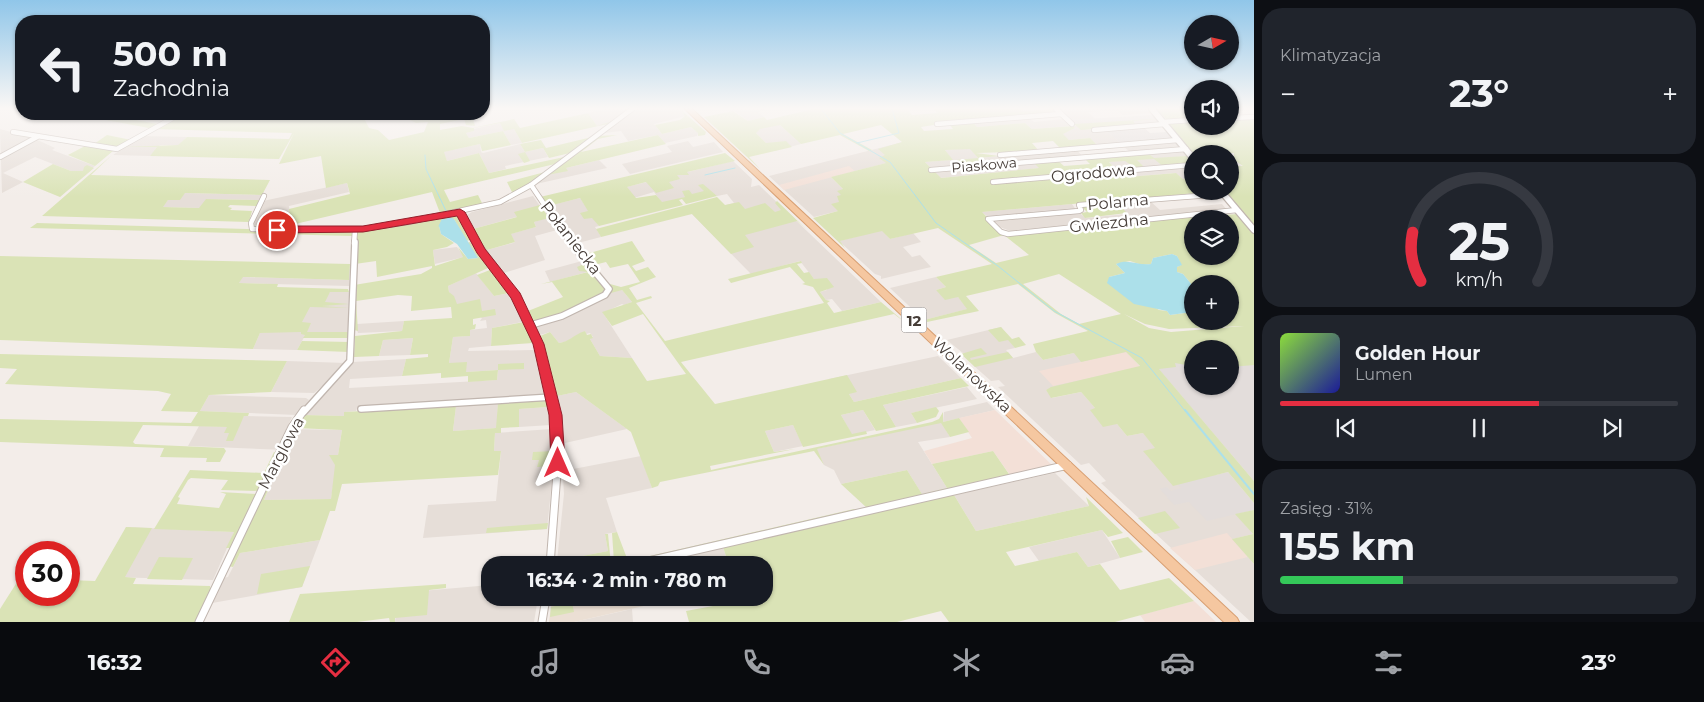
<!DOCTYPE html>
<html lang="pl">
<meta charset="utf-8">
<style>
body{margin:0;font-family:Montserrat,sans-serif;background:#20242c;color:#f1f3f6;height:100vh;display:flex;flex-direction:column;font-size:19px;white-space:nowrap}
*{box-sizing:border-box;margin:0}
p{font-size:16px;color:#9ea1a6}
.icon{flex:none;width:28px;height:28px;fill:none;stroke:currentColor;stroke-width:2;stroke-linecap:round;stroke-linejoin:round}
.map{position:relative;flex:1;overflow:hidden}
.details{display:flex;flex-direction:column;gap:8px;padding:8px;background:#0d0f14;width:450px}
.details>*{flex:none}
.hud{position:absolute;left:15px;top:15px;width:475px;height:105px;border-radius:20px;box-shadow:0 1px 4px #0004;background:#171b24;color:#f1f3f6;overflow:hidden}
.needle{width:32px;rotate:81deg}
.fabs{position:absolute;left:1184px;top:15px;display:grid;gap:10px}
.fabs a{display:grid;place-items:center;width:55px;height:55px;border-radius:50%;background:#171b24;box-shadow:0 1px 4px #0004;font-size:25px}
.speed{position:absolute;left:15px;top:541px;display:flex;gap:10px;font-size:25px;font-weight:700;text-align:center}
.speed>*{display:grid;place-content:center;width:65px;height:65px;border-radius:50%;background:#171b24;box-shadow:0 1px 4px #0004;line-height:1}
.speed .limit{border:8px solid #d22;background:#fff;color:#111}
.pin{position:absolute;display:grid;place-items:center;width:42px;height:42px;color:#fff;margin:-21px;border:2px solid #fff;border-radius:50%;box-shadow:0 1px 5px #0007}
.me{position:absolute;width:55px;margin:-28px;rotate:0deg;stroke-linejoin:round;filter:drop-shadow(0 0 4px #0008)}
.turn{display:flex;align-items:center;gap:18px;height:105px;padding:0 15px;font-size:22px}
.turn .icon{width:65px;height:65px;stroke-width:2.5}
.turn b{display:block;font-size:35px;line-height:42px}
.big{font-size:38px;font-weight:700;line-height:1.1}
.details .widget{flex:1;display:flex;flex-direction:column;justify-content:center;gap:8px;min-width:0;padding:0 18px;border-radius:20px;background:#20242c}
.details .dial{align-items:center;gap:0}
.dial svg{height:130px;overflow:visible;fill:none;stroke:#363941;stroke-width:7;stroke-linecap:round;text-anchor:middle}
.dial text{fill:#f1f3f6;stroke:none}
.song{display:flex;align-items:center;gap:15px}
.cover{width:60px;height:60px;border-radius:8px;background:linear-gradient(135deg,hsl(90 70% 55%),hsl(240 70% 35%))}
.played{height:5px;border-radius:2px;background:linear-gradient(90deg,#e52e41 65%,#363941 65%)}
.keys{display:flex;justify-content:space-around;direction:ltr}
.heat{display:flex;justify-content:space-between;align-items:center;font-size:28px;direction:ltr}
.charge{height:8px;border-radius:4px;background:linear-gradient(90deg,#34c759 31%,#363941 0)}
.trip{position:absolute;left:481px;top:556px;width:292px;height:50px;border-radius:20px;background:#171b24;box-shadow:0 1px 4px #0004;font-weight:700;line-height:50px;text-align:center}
.dock{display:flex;height:80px;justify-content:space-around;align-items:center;background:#090b0e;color:#9ea1a6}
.dock .icon{width:35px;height:35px}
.dock .active{color:#e52e41}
.dock b{font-size:22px;color:#f1f3f6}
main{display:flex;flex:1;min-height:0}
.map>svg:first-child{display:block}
.residential{fill:#e6ded8}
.commercial{fill:#f3e0d7}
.industrial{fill:#e3dddb;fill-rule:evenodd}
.education{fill:#ebdfd4}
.green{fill:#dae3b6;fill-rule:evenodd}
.water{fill:#ace0ea}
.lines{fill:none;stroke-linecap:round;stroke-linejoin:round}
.stream-far1{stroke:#ace0ea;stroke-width:1}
.stream{stroke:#ace0ea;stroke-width:2}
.minor-far2-casing{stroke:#c1b6af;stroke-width:6}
.minor-far1-casing{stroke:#c1b6af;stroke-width:8}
.minor-casing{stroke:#c1b6af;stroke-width:9}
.tertiary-casing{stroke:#c1b6af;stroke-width:8}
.primary-casing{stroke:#d89f72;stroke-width:2}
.minor-far2{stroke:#fff;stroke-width:4.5}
.minor-far1{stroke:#fff;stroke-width:5.5}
.minor{stroke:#fff;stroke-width:7}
.tertiary{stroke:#fff;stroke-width:5.5}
.primary{fill:#f5c7a0;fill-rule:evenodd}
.route{fill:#e52e41;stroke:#951e2a}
.labels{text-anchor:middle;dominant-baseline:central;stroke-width:5;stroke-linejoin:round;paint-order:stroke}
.far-street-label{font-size:14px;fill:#463d38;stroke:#fff}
.shield{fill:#fff;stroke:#7e7774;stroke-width:1}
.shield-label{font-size:15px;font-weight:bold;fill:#463d38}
.street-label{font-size:16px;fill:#463d38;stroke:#fff}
</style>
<main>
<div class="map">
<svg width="1254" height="622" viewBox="0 0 1254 622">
<rect width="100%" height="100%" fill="#f3ede9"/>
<g class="residential">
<polygon points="604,109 679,109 686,116 654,124 662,134 691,127 698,133 697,136 665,143 658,135 628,141 621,131 604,133 612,123 597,126 588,113"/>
<polygon points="732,109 767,109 758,112 764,117 748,121"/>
<polygon points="1059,109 1148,109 1151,113 1123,115 1117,110 1088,112 1095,119 1070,120"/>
<polygon points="1029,118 1034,122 1064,119 1071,126 1032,129 1025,123 977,127 973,122"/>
<polygon points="1157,119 1160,124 1081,130 1105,130 1121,143 1114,144 1098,146 1089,138 1069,140 1062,134 1075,128 1073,126"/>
<polygon points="770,120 780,125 801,144 774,151 748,125"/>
<polygon points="500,123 514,129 522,143 511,145 503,131 469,138 466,133 474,131 474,129"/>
<polygon points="0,129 33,138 55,148 52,150 95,166 84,176 35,157 3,173 23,182 2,193"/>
<polygon points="141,136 187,137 179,145 160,145 150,156 113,155"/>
<polygon points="688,141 693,147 714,142 723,152 630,174 622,164 672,152 667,146"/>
<polygon points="1175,141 1180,148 1130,152 1122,145"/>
<polygon points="903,142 885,157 880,158 887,163 831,177 843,189 838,211 814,217 769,176"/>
<polygon points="480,144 481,152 483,153 520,144 525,152 543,148 548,157 505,166 506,169 489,173 479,153 447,161 443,152"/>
<polygon points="970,148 978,158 1076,149 1083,157 983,164 957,160 962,166 932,169 925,162 952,160 945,150"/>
<polygon points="1182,150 1187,156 1155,159 1164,167 1117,170 1109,162 1153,158 1148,153"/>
<polygon points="599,160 607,168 536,184 554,171"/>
<polygon points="733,161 752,179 751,187 759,185 881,302 842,311 832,299 826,300 820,292 827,290 823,279 814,279 800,261 751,274 692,214 734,203 727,194 717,196 710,191 662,203 654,192 627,200 618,189"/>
<polygon points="1033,162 1040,168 940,178 933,171"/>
<polygon points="1192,166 1192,178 1183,179 1175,173 1115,178 1109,172"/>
<polygon points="347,183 349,192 289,206 290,219 260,226 252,224 263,201"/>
<polygon points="185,193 261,195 261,198 259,200 207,199 200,208 162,207 168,200"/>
<polygon points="533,196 557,230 535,236 545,260 504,273 487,250 513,243 515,242 510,234 536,227 534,222 540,220 534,212 473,229 467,215 472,212"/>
<polygon points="580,198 599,226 595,227 601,237 574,244 556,221 558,218 548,206"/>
<polygon points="1150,201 1160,210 1222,204 1227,210 1013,232 997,226 992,220 1078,212 1086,218 1126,214 1118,204"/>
<polygon points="1072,204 1076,210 990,218 981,212"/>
<polygon points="882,230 890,239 913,233 921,242 903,247 912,257 920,255 931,267 881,279 881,276 875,274 839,241"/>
<polygon points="457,247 464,257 435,264 433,250"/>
<polygon points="582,261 591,271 550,282 545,271"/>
<polygon points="476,273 494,296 509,293 523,319 522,322 492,328 491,346 469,348 468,351 534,350 546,396 357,408 356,411 345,412 344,416 304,415 353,362 406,359 402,376 350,379 349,388 497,380 498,370 466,372 449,363 453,337 469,336 470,330 487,328 486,320 480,321 482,318 456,304 449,292 448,286"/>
<polygon points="242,277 349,280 349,286 239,283"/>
<polygon points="936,277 946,287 936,290 958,297 968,309 924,320 890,288"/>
<polygon points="619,289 622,290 632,302 624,305 622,304 603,313 632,358 600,356 590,339 593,337 590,333 586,334 585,331 569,341 559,343 550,332 540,335 535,325"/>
<polygon points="330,292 349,292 348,333 307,332 297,350 253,349 260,333 276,331"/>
<polygon points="404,321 402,331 358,333 357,330 357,324"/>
<polygon points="1001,327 1015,348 1006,350 1013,358 1036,352 1043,360 1074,353 1126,352 1140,367 1046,390 1052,398 1081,392 1096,409 1091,410 1117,424 1127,436 1143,433 1175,444 1254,503 1254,510 1236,514 1253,534 1233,539 1254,564 1254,622 1251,622 1101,483 1106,481 1089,463 1081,465 998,387 1005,386 999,380 991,381 974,366 969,358 947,340"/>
<polygon points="413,338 410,355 379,356 383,340"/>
<polygon points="938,356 961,378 854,402 849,394 829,379"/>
<polygon points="287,361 346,363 340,371 314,393 271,392"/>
<polygon points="967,387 977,399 911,413 917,423 896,427 883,405"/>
<polygon points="576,392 627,429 565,443 557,396"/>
<polygon points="209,395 306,398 309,400 297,415 200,411"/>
<polygon points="987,402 995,410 943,422 944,412"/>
<polygon points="498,403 497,428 453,431 456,406"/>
<polygon points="548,407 551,425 519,427 519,409"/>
<polygon points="863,410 875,430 852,435 841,415"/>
<polygon points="244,416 292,417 286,429 342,430 331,499 264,500 285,450 188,446 199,426 238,427"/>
<polygon points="941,422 950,437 918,442 947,488 922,494 907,470 841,484 834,470 824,465 816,449"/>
<polygon points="793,425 803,446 774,452 765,431"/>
<polygon points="552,429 553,471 547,529 423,538 428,505 496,501 501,451 494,451 495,433"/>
<polygon points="641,456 652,488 606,498 617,532 605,534 608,551 557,561 564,494 563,477 569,475 568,470"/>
<polygon points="1055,473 1089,506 976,531 954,495"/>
<polygon points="126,527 234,532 213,580 111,577"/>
<polygon points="1102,530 1120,558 1088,567 1077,552 1039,561 1029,547"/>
<polygon points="320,540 302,587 212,603 223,578 228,577 240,553"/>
<polygon points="723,547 729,565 685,565 683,556"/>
<polygon points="490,585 490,598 538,598 534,622 395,622 399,593"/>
<polygon points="632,609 633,622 574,622"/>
</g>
<g class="commercial">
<polygon points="849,166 855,171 784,190 779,185"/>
<polygon points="1126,352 1140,367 1053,386 1039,371"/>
<polygon points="995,410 1053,466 1010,475 993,451 932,464 924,451 972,438 959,418"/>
<polygon points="1227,533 1248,557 1195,570 1170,548"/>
<polygon points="1194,601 1216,622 1145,622 1140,615"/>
</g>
<g class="industrial">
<polygon points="1153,115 1157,119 1075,125 1070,120"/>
<polygon points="1143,127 1150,133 1167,132 1172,140 1122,144 1105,130"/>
<path d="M1254 327V481L1134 340ZM1192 349H1230V386H1192Z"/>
<polygon points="1228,472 1254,503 1254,510 1207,521 1189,502 1174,505 1160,489 1167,487 1171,491 1181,488 1178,484"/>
</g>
<polygon class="education" points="552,598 660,598 661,602 574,622 549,622"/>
<g class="green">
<polygon points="680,109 706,132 705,135 698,136 698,133 691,127 662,134 655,125 680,120 685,116"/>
<path d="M813 109H907L912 115 937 113 934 109H1021L1023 111 1055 109 1059 113 934 123V125L921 127 924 131 953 129 949 124 973 122 977 127 1025 123 1032 129 1073 126 1075 128 1063 134 1069 140 1090 138 1098 146 1061 149 1053 141 1032 143 1039 151 976 153 999 156 978 158 983 164 962 166 956 160 978 158 970 149 945 150 953 160 925 162 941 178 1039 168 1033 162 1057 160 1064 166 1090 164 1085 159 1148 153 1154 158 1186 156 1185 153H1187L1192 160V164L1164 167 1154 159 1137 160 1145 168C1137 169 1131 165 1125 161L1109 162 1117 170 1108 171 1115 178 1176 173 1183 179 1192 178V191H1219L982 212 987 217 985 219C992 225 999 235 1009 236L1157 220 1238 214 1254 234V365L1230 367V349H1192V366L1175 363 1176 367 1159 369 1254 481V503L1228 472 1173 486 1143 451 1155 448 1143 433 1127 436 1117 424 1103 427 1090 410 1095 408 1081 392 1051 398 1046 390 1051 387 1140 366 1126 352 1081 362 1074 353 1043 360 1036 352 1033 344 1088 331 1055 313 1018 284 966 296 979 311 927 322 924 320 967 309 958 297 945 300 936 290 946 287 936 277 992 264 938 228 890 239 882 231 840 241 845 248 813 218 838 211 831 204 839 202 837 196 841 195 837 191 843 189 831 177 886 163 879 158 885 155 878 149 902 142 881 125 843 134 872 150 869 151 840 135 801 144 780 125 760 129 756 133 766 143 786 141 792 147 749 157 760 169 704 117 733 111 748 121 764 117 767 120ZM1192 219H1230V256H1192ZM1004 235 1029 255 996 263 969 245ZM1172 254 1177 256 1181 265 1177 267V272L1183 274 1192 285 1230 284V321H1192V312L1170 315 1167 311 1159 310 1109 277 1125 273 1116 264 1130 261 1142 265 1151 264 1153 258ZM1059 274 1121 314 1079 324 1061 314 1023 284ZM1124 314 1145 324 1169 329 1244 326 1171 332 1149 328Z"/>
<polygon points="1156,109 1192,109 1192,118 1166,119"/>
<polygon points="588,113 597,126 616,120 612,123 522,143 514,129 504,131 500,123 474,128 474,131 466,133 469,138 503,131 511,145 478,152 482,151 480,144 444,152 447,161 479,153 489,173 569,156 506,199 513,194 507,182 545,172 555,164 444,190 450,202 478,195 483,205 499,201 497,202 388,224 440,213 432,192 278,228 259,228 252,226 252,224 257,216 252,224 254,226 290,219 289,209 350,194 347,183 326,188 321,156 279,164 294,133 279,159 150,156 157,147 124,147 178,145 187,137 289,139 292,133 153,129 182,114 362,114 369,128 378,130 389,140 424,132 428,122 416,123 410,120 414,119 412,114 472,114 475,126 466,125 464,119 440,124 440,130 462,126 473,128 514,119 520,128"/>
<polygon points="73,114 102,114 158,124 173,116 120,146 114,148 94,144 107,135 131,140 149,128"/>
<polygon points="1254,118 1254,225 1226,191 1230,191 1230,165 1243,166 1234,160 1234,153 1194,154 1169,124 1192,123 1192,126 1230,126 1230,120"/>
<polygon points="1153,119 1158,119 1161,122 1157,119 1133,121 1137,126 1081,130 1074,124"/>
<polygon points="617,135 598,139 581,152 658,135 666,144 566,168 568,171 547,175 598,136"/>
<polygon points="592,137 574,152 549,158 543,148 525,152 530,161 524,163 518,154 525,152 520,144 541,140 546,148"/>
<polygon points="85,146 111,150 113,151 95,166 68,155"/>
<polygon points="725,153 735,161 687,172 689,175 677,175 680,179 669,182 674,188 656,193 646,182 627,187 636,198 656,195 662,202 685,197 682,191 689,190 692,194 704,191 698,185 703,184 717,196 686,204 682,199 679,200 683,205 599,226 592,218 584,219 580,213 588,211 580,198 549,206 551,210 549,211 540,197"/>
<polygon points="112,155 91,175 270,180 262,195 185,193 180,200 168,200 163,207 199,208 206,199 259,200 257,206 230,205 228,207 232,208 230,210 252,211 249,222 42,216"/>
<polygon points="53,164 71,171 83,171 84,167 87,165 94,168 60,197 23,182"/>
<polygon points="717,197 725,205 739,202 745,209 765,203 775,212 781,210 775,203 777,201 807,230 797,221 745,235 754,247 731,254 692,214 601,237 596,229"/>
<polygon points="1118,204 1127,213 1085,218 1081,213 1087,212 1082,207"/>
<polygon points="540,205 549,218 534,222 536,227 511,234 515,242 487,250 490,258 470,226 473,229 517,217 514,212"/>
<polygon points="453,215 458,217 470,240 466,241 454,219 439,226 441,234 454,243 447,247 433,250 435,266 463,257 458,247 468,259 478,258 467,243 470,242 488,268 448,286 449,292 454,296 457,304 480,299 482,311 495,309 496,315 473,319 473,325 476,324 475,329 470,330 470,336 453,337 449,363 467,362 466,372 498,370 498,364 524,363 524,369 498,370 497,380 468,382 468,376 441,378 441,373 402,376 406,359 428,357 428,354 410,355 413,338 383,340 379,356 354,357 355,336 402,331 404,321 452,318 451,307 411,311 412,296 398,295 356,301 358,331 354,330 354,285 421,274 432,268 432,266 377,277 376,261 355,264 357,232"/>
<polygon points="37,223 350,232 352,233 352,236 30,228"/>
<path d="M632 241 645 261 632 266 636 271 648 267 656 277 629 288 637 300 651 296 652 298 636 303 665 341 824 303 813 287 802 284 805 283 790 267 731 283 728 279 801 261 802 263 797 264 804 273 809 272 814 279 827 278 834 287 820 292 826 300 830 301 827 303 834 313 881 302 907 324 894 314 681 362 715 404 847 375 857 392 849 394 854 402 961 378 969 386 883 405 896 427 876 431 863 410 841 415 852 434 866 431 867 434 803 447 793 425 765 431 774 452 795 449 710 466 711 470 932 422 939 419 943 412V422L959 418 969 432 950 437 941 423 817 449 824 465 814 451 660 482 658 486 652 488 631 432 576 392 557 396 540 336 550 332 559 343C569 342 573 335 585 331L587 335 591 334 593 338 590 339 600 356 632 358 647 381 686 374 643 314 612 326 602 312 632 302 622 290 611 293 610 284 621 287 640 282 628 264 610 268 606 262 594 265 574 244 577 243 586 254Z"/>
<polygon points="0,256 350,264 349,280 243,277 239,283 278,284 277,287 348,289 349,292 330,292 325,302 349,304 322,306 349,308 310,307 302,322 311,323 307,332 351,332 349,338 303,338 305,335 301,334 301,332 260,333 253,349 0,340"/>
<path d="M584 264 607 288C597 305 553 316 534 322L528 311 563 297 552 282 541 284 588 272 579 271 577 267Z"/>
<polygon points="490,270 509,293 494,296 477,275"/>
<polygon points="524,322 533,343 491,346 492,328"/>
<polygon points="1001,327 1012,339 1019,337 1026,345 1015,348 1008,340 999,342 988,330"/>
<path d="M302 341 350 342C351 354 348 363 340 371L346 362 349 352 297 350Z"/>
<polygon points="981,348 987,354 970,358 971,360 1008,352 1013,358 975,367 961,354"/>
<polygon points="0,354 287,361 271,392 209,395 200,411 249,413 248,416 244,416 233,441 226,441 229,433 224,433 227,427 143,425 133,442 135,444 224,448 226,451 220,462 206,462 207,458 160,457 164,448 0,442 0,419 191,423 198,412 161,411 171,394 158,391 5,384 17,369 0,368"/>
<polygon points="547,400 548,407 519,409 519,427 501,428 501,433 495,433 494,451 501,451 498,475 342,484 335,511 330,511 320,540 240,553 233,567 228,566 267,483 271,483 264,500 331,499 335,465 329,455 338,455 342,430 296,428 294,432 292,431 304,415 344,416 344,412 456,406 453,431 496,428 498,403"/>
<polygon points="936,407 939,411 936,417 917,423 911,413"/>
<polygon points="554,451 553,466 537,467 539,460 532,460 533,452"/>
<polygon points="993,451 1011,477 867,508 841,484 907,470 922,494 947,488 932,464"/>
<polygon points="274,452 276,453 259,491 221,490 228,480 191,478 188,480 178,497 180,498 177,504 219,508 226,494 220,492 257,494 232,548 226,548 234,532 154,529 190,470 264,473"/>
<polygon points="954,495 976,531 1089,506 1086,497 1123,533 1108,537 1102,530 1006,552 1015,566 1077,552 1088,567 1100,564 1120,590 1169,578 1194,601 1115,622 949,622 941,611 897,622 689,622 686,611 713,606 711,598 765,598 765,565 729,565 723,547 868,512"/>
<polygon points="854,509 858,510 619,565 614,562 612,533 617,532 628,561"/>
<polygon points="1254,510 1254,564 1232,539 1253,534 1235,514"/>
<polygon points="1165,511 1180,528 1155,534 1138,518"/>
<polygon points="548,523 547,529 486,533 487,528"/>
<polygon points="126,527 152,528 125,577 136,578 133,584 210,586 211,590 196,622 0,622 0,609 19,579 26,579 26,595 69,595 69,580 95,581"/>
<polygon points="605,534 608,534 611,565 556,565 557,561 608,551"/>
<polygon points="1128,537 1143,552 1120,558 1111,541"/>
<polygon points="159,557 193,558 182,580 147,579"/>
<polygon points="310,566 302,587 257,594 261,574"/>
<polygon points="446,584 446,588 429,590 427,615 395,618 395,622 390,622 389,618 357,622 289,622 300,594"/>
<polygon points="572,602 574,612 550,617 551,607"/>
</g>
<g class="water">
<polygon points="450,217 454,219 478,258 468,259 457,244 441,234 439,226 442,220"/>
<path d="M1172 254 1177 256 1182 265 1177 267V272L1183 274 1192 285V312L1170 315 1167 311 1134 304 1107 283 1109 277 1125 273 1116 264C1128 258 1138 266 1151 264L1153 258Z"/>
</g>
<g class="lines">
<g class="stream-far1">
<polyline points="821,109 840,133 890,162 936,223 998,266 1054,311 1142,358 1186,412"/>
<polyline points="857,143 899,133 892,109"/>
<polyline points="425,155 426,169 447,213"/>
<polyline points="705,175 735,168"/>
<polyline points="439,226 442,220 448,216"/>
</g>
<polyline class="stream" points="1185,410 1254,494"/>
<defs>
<g id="minor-far2">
<polyline points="1056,109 1072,124"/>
<polyline points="1230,118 1254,117"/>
<polyline points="1163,122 1192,120"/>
<polyline points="937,124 1061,114"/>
<polyline points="1094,130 1165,124"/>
<polyline points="13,132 117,149 180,114"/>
<polyline points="1000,155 1178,140"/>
<polyline points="0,157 37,137"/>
<polyline points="931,170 1186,149"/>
<polyline points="993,182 1192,165"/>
<polyline points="531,185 571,244"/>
<polyline points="1224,194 1079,205 1081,210 1079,211 988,219 1001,232 1008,234 1237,210"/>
<polyline points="264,196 251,223 252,229 363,229 409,222 500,202 531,185 632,109"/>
<polyline points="460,212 477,244"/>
<polyline points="354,244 355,230"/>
</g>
<g id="minor-far1">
<polyline points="476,242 516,296 539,344 553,412"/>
<polyline points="531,325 562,316 605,295 609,289 570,242"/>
<polyline points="361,409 552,397"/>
<polyline points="304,412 350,361 355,242"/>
</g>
<g id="minor">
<polyline points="550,565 559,447 553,410"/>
<polyline points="631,565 1068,465"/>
<polyline points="199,622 292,427 304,410"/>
<polyline points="542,622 546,598"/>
</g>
<g id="tertiary">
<polyline points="1152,109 1192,157"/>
<polyline points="1221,191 1254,230"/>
</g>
<polygon id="primary" points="685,109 692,109 1237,618 1239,622 1224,622"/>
</defs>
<use href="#minor-far2" class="minor-far2-casing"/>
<use href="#minor-far1" class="minor-far1-casing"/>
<use href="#minor" class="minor-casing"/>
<use href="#tertiary" class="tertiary-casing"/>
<use href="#primary" class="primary-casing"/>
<use href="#minor-far2" class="minor-far2"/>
<use href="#minor-far1" class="minor-far1"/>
<use href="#minor" class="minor"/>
<use href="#tertiary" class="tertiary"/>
<use href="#primary" class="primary"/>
</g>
<linearGradient id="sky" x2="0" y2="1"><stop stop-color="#90c6e9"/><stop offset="0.55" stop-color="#faf7f5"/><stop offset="1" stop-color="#faf7f5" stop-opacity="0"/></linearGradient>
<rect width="1254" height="197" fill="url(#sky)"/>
<polygon class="route" points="460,209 465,212 485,249 520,293 544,344 562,415 565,463 563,467 558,469 554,467 551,463 549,415 533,344 511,298 477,253 457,216 363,232 277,233 272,230 277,226 363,226"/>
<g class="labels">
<g class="far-street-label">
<text transform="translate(984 165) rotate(-5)">Piaskowa</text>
</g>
<rect class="shield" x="901.5" y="307.5" width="25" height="25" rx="4"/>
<g class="shield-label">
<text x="914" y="320">12</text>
</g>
<g class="street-label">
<text transform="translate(1093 173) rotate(-5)">Ogrodowa</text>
<text transform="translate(1118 202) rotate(-5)">Polarna</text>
<text transform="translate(1109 223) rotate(-6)">Gwiezdna</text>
<text transform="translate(571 238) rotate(52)">Połaniecka</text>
<text transform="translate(972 375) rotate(43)">Wolanowska</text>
<text transform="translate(281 453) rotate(-62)">Marglowa</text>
</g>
</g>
</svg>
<div class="fabs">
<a><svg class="needle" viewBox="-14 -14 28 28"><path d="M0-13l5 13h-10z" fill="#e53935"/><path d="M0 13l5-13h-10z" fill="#9ea1a6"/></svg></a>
<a><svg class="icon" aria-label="sound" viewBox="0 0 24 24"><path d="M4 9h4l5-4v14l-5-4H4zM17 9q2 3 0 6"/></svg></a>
<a><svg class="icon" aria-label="search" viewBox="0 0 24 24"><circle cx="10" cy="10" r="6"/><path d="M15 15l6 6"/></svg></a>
<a><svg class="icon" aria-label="layers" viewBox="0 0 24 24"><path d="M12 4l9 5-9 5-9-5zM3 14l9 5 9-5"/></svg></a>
<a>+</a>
<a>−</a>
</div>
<div class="speed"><div class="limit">30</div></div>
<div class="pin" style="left:277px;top:230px;background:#d93025"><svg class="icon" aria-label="arrive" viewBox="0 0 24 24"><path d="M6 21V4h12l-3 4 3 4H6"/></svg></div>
<svg class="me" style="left:558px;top:463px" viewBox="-20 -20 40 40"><path d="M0-17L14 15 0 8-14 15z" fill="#e52e41" stroke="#fff" stroke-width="4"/></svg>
<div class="trip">16:34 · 2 min · 780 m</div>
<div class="hud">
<div class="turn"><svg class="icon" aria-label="left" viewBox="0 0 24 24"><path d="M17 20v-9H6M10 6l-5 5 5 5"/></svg><div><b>500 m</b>Zachodnia</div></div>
</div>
</div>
<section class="details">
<div class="widget"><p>Klimatyzacja</p>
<div class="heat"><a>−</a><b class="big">23°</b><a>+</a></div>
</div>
<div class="widget dial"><svg viewBox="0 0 100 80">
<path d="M14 69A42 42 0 1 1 86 69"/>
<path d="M14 69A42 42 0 0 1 9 39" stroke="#e52e41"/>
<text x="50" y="56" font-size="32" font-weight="700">25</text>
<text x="50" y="72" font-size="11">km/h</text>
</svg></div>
<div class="widget">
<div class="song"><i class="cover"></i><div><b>Golden Hour</b><p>Lumen</p></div></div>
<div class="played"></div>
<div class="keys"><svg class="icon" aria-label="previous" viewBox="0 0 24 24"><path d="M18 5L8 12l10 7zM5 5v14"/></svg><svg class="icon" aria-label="pause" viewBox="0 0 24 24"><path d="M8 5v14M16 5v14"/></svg><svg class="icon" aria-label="next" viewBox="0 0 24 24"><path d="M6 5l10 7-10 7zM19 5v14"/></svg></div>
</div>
<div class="widget"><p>Zasięg · 31%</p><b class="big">155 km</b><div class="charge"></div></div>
</section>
</main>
<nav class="dock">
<b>16:32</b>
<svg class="icon active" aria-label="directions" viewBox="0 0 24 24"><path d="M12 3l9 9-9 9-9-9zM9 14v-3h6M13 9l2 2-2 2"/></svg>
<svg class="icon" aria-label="music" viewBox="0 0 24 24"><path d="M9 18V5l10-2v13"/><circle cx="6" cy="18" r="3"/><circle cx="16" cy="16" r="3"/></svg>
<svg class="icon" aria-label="phone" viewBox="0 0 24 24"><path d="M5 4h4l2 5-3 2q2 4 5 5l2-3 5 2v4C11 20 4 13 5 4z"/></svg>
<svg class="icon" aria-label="climate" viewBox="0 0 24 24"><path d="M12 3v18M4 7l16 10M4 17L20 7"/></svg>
<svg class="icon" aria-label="car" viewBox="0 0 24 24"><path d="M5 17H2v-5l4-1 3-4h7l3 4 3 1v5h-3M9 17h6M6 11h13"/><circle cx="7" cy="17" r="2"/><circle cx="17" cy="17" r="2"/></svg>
<svg class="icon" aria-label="filters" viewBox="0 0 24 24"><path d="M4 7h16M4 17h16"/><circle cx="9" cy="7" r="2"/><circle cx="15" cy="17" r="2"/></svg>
<b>23°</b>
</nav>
